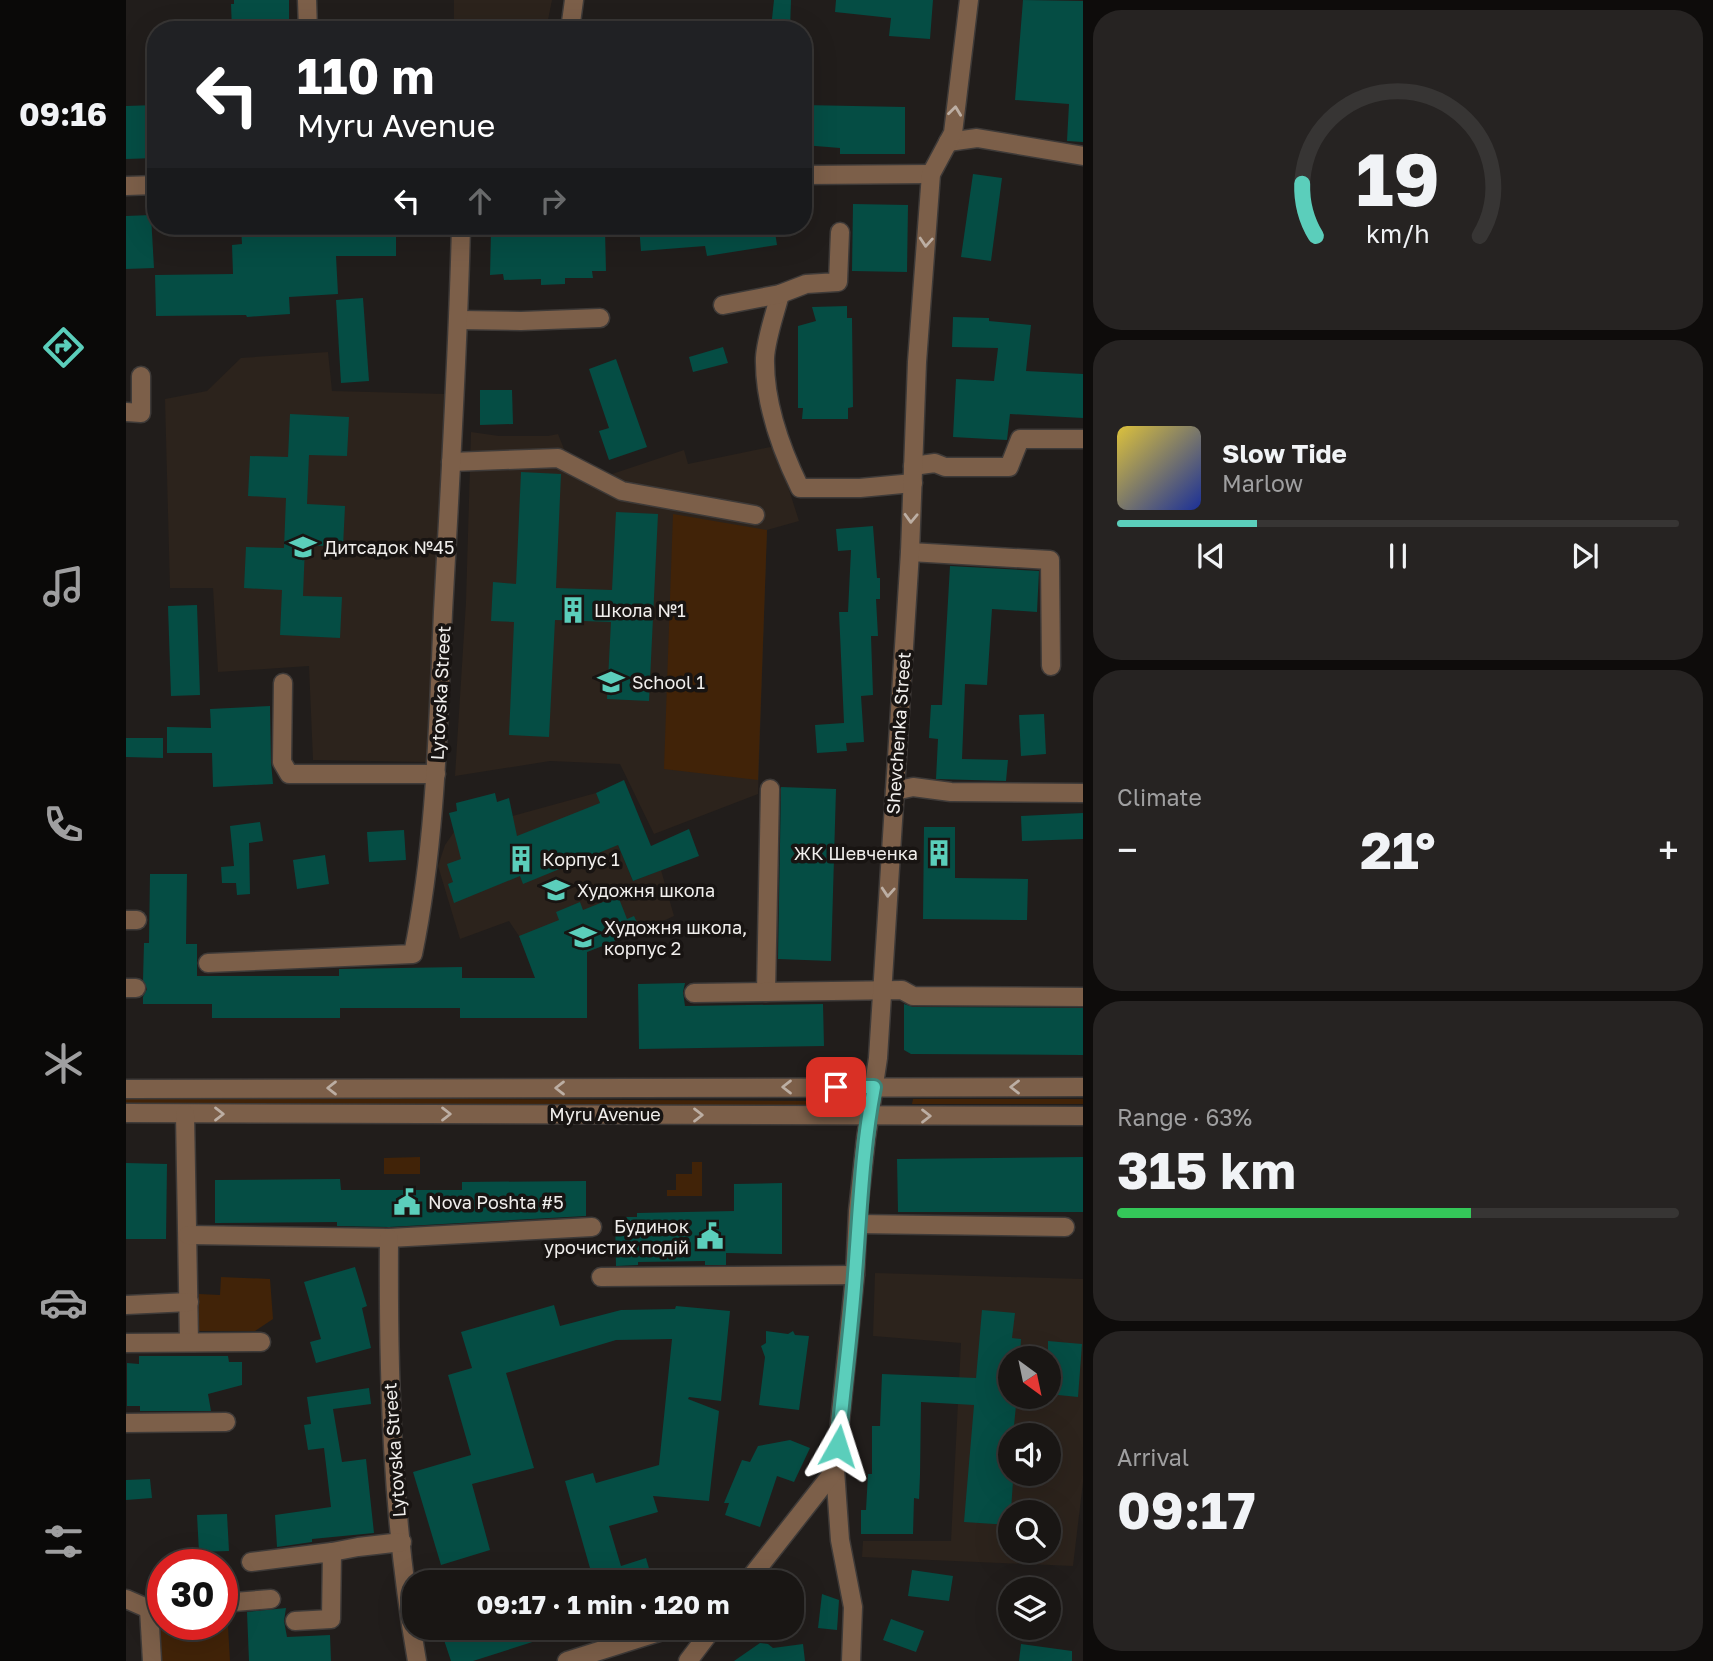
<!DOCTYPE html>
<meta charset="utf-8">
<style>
body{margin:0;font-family:"Golos Text",sans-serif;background:#262322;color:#f1f3f6;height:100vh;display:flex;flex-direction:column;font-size:26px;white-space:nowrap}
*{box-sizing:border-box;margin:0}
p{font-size:23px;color:#9f9fa0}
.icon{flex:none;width:38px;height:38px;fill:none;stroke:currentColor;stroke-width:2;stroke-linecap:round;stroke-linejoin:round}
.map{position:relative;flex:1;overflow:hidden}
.details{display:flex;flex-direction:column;gap:10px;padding:10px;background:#0e0c0b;width:630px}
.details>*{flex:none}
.hud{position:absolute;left:21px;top:21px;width:665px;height:214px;border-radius:28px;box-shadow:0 7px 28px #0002,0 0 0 2px #373534;background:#202124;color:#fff;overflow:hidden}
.needle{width:46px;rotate:147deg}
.controls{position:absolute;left:872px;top:1346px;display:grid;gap:14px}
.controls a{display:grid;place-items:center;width:63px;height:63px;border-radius:50%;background:#191614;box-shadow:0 7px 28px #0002,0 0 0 2px #373534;font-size:35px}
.speed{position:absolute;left:21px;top:1549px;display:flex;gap:14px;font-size:35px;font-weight:700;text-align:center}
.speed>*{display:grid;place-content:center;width:91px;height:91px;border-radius:50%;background:#191614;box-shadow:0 7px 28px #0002,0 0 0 2px #373534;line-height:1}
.speed .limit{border:10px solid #d22;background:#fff;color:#111}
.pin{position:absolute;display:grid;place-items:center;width:60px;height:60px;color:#fff;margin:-30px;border-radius:14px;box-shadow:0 4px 10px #0006}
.me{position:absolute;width:77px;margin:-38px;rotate:6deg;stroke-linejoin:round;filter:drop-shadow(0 0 5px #0008)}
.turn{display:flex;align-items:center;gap:24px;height:147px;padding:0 35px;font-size:32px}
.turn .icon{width:91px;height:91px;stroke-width:2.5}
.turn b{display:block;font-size:49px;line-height:60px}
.lanes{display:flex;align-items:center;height:66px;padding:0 35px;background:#0003;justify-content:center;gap:35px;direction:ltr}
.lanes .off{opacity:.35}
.big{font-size:52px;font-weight:700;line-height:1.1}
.details .tile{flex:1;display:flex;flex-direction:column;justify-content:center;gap:10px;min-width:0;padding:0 24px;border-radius:28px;background:#262322}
.details .dial{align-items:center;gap:0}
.dial svg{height:182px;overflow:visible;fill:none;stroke:#373534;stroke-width:7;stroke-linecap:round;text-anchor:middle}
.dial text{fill:#f1f3f6;stroke:none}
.song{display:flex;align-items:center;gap:21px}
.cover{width:84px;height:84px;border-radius:10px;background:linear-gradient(135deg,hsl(50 70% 55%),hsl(230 70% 35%))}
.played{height:7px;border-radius:4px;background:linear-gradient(90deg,#5bcebb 25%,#373534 25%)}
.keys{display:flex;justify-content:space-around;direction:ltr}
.heat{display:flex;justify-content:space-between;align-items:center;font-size:38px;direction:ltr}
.charge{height:10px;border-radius:5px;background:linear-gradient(90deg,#34c759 63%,#373534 0)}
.trip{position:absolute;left:276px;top:1570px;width:402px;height:70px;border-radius:28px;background:#191614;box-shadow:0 7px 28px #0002,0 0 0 2px #373534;font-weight:700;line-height:70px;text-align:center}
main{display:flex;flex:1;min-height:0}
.tabs{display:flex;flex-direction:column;width:126px;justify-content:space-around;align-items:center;background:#0a0908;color:#9f9fa0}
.tabs .icon{width:49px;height:49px}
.tabs .selected{color:#5bcebb}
.tabs b{font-size:32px;color:#f1f3f6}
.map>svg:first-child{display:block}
.built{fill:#2c231c;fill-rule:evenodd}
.green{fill:#412308}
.building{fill:#054d44}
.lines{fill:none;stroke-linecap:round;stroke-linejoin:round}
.minor-casing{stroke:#3e3a38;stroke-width:21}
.minor{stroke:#7c5f49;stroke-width:18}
.oneway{stroke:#bcaea3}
.route-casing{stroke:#3b867a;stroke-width:18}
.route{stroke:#5bcebb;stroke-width:12}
.labels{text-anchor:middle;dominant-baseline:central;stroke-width:7;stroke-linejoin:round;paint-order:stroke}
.poi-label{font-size:18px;fill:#f0eeec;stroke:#181412;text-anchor:start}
.street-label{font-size:18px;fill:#f0eeec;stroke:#181412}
</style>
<main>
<nav class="tabs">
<b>09:16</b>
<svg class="icon selected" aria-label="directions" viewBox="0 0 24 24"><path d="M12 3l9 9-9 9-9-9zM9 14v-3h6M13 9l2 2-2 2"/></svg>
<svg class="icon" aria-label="music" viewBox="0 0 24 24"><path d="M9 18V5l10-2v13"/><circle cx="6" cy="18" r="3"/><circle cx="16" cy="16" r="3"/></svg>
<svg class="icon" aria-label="phone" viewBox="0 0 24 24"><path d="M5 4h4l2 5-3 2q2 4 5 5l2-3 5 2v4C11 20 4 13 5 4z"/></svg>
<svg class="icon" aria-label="climate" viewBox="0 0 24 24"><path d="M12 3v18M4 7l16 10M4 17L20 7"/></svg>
<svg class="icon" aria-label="car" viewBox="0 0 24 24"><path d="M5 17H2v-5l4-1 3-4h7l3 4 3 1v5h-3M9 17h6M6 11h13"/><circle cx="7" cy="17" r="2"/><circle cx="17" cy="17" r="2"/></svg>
<svg class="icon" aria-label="filters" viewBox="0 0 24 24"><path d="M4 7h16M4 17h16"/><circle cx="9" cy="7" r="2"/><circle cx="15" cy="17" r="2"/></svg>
</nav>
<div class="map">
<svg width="957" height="1661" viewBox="0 0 957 1661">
<rect width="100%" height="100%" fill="#211d1b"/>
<g class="built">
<polygon points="328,0 426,0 420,30 328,30"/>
<polygon points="202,352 206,391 319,394 301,762 187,760 183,666 92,672 87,588 44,588 39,399 81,391 115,358"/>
<polygon points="345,432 373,436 422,436 432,434 440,454 480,476 558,450 562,464 649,446 673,521 641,530 632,794 528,834 494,764 424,761 329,776 340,602"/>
<polygon points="470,793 507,881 535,870 548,916 515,931 408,973 393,936 383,921 334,939 312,866 319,845 328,832"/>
<path d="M749 1273 957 1279V1482L947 1566 736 1557 737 1541H825L835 1343 747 1336ZM884 1358H922V1396H884ZM884 1435H922V1474H884ZM884 1512H922V1550H884Z"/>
</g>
<g class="green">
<polygon points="547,514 641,530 632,780 538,769"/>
<polygon points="0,1097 698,1101 698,1106 0,1103"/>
<polygon points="787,1099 957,1099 957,1104 786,1104"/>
<polygon points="294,1157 294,1174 258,1174 258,1158"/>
<polygon points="566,1162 576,1162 576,1196 541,1196 541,1190 550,1190 550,1174 566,1174"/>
<polygon points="95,1277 144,1279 147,1319 129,1331 72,1331 73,1294 94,1295"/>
<polygon points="101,1609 104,1661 34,1661 31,1615 37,1614 37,1624 96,1624 96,1610"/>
</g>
<g class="building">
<polygon points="108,0 163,0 163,30 106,30 105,4 108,4"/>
<polygon points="648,0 665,0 664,29 645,28"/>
<polygon points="710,0 807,0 804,39 763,36 765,18 709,12"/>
<polygon points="897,0 957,1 957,142 941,141 943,104 889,100"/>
<polygon points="30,105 30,158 0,159 0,106"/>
<polygon points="677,105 779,107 779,154 714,154 714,148 677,145"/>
<polygon points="847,174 876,178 865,261 835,257"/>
<polygon points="727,204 782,205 781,272 726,271"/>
<polygon points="25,215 28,268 0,269 0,216"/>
<polygon points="115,226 270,226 270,256 210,256 212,294 163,297 164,314 121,317 120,315 30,316 29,275 107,274 106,245 116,244"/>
<polygon points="378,226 466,226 466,230 479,230 480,271 466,271 467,278 439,278 439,284 415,285 415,279 378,280 377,274 364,275 365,231 378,231"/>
<polygon points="513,226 648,226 651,245 581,256 579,246 515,251"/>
<polygon points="237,298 243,381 215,383 210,300"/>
<polygon points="721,306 721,318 726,318 727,407 722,408 722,419 676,419 677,408 672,408 672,326 690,321 686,307"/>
<polygon points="827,317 863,318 863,321 905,325 900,371 957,374 957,418 884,414 881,440 827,437 830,379 868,381 872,348 826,347"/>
<polygon points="597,347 602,363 567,372 563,357"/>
<polygon points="490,359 521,447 483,460 473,431 483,428 463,369"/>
<polygon points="354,390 386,390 387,424 354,425"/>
<polygon points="164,414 223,417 221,456 183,455 181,504 219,506 217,547 179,545 177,596 216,597 214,638 154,635 156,590 118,588 120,547 158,548 160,498 122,496 124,456 162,457"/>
<polygon points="395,472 435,474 430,588 486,590 490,512 532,514 523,701 481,699 485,622 429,620 423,737 383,735 388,622 365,621 367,582 390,584"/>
<polygon points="747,526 751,578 754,578 754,599 750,599 752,636 745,636 747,695 735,696 738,742 720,743 721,751 691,753 689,725 718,723 713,612 722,612 725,550 712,551 710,529"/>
<polygon points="824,566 913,571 911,612 866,609 861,685 839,684 836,759 882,760 880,781 810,779 812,739 803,738 805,705 816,705"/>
<polygon points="71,605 74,695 45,696 42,606"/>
<polygon points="144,706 145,762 147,784 87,787 86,753 41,753 41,727 85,728 84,709"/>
<polygon points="918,714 920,754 895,756 893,715"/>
<polygon points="0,738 37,738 37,758 0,757"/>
<polygon points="498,780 525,846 563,829 573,856 507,881 492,845 397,884 394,876 328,903 322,884 327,882 321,864 335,859 323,813 331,811 330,803 369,793 371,802 383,798 391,836 474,803 470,793"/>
<polygon points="655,787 710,789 705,961 652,959"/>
<polygon points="957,813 957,839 896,841 895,816"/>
<polygon points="134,822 137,841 123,843 124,894 111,895 110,883 96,883 95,867 108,866 104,826"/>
<polygon points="798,827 829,827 829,878 902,879 901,920 797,919"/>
<polygon points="278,830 280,860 243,862 241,832"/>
<polygon points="199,855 203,884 171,889 167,860"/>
<polygon points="24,874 61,874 60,944 71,944 71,976 213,976 213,969 336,967 336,978 409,978 393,936 433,920 430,912 454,902 457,910 492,896 501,919 508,916 515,931 461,952 461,1018 334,1018 334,1008 214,1008 214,1018 86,1018 86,1004 17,1004 17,997 21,989 17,980 18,943 23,943"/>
<polygon points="559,983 557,992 559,1006 697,1004 698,1046 513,1049 512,984"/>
<polygon points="778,1004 787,1007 957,1008 957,1055 785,1054 778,1050"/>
<polygon points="957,1157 957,1212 772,1212 771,1159"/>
<polygon points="0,1163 41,1164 40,1239 0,1239"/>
<polygon points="214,1179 215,1190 336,1190 336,1182 460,1181 460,1216 263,1227 211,1226 211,1222 89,1223 89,1180"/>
<polygon points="656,1183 656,1254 600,1253 600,1265 579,1265 579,1261 512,1262 512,1265 490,1266 489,1217 511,1217 511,1213 608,1211 608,1184"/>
<polygon points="229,1267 241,1306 236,1308 245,1348 190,1363 184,1342 195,1339 178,1282"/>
<polygon points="428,1305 434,1326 495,1310 549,1309 550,1306 604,1311 595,1401 563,1397 562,1399 593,1411 583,1501 527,1496 532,1512 483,1526 495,1566 520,1558 527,1582 456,1582 456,1578 466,1575 439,1481 467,1473 470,1483 533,1465 546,1339 490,1340 380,1373 408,1468 346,1484 364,1550 315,1565 287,1472 345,1455 322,1375 346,1368 335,1332"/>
<polygon points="856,1310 889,1313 886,1338 895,1339 894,1358 884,1358 884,1396 891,1396 887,1435 884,1435 883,1481 887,1481 884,1525 838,1522 848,1405 795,1402 794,1475 793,1499 788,1498 787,1534 735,1534 735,1510 740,1510 742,1474 746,1474 746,1426 754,1426 756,1374 850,1378"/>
<polygon points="640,1331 662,1334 667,1331 669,1335 683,1336 673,1410 633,1405 639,1357 635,1346 640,1343"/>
<polygon points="922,1341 956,1344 952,1397 922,1394"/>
<polygon points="13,1356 102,1356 103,1362 116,1362 116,1385 82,1394 85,1411 14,1411 14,1406 1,1406 1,1363 13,1364"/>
<polygon points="243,1388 245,1404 207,1409 216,1462 240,1459 248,1533 186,1539 186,1542 151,1547 149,1515 205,1507 198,1448 182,1450 178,1425 185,1424 181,1397"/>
<polygon points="664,1440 684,1448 668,1482 651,1476 634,1527 599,1515 603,1503 598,1503 616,1460 624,1462 632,1446"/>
<polygon points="24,1479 26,1498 0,1500 0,1480"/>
<polygon points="101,1514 103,1551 73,1552 71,1515"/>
<polygon points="786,1570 827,1576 823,1601 782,1596"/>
<polygon points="696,1594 713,1600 711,1630 692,1628"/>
<polygon points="160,1608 158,1621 161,1637 204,1635 205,1661 123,1661 121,1612"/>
<polygon points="765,1619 798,1631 790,1652 757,1640"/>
<polygon points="314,1628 440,1628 441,1631 347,1661 325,1661"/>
<polygon points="634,1643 642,1644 647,1648 677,1644 679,1661 608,1661"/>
<polygon points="895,1644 946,1651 946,1661 893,1661"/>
</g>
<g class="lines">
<defs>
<g id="minor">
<polyline points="181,0 182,30"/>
<polyline points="444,30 448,0"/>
<polyline points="822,142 851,138 957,156"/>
<polyline points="677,175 805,174"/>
<polyline points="0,186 30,185"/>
<path d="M654 294C649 314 640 338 639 358 638 403 655 449 674 488H734L787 483"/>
<polyline points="597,305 654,294 680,284 712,282 714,232"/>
<polyline points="333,320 395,321 474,318"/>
<polyline points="0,412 15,413 15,376"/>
<polyline points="325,462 432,458 496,491 629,515"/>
<polyline points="787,466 809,463 819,467 883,467 894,439 957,439"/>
<polyline points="784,552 924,560 925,666"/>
<polyline points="157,683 156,762 163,774 310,774"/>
<polyline points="769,791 787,787 825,792 957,793"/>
<polyline points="0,920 11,920"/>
<path d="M82 963 287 954C310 842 312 726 317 612 324 483 332 355 335 226"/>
<polyline points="0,988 10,988"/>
<polyline points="640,992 644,789"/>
<polyline points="568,993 776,990 787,996 957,997"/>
<polyline points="0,1089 957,1087"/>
<polyline points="0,1113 957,1116"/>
<polyline points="59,1114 63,1342"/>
<polyline points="732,1224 939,1227"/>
<polyline points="62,1235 263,1238 466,1227"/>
<path d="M263 1238C262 1380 266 1521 291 1661"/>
<polyline points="475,1277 729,1275"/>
<polyline points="0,1305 63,1302"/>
<polyline points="0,1343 135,1342"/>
<polyline points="0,1423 100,1422"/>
<polyline points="709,1470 714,1540 727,1607 725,1661"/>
<polyline points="206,1552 232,1547 276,1542"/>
<polyline points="125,1562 206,1552 205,1619 169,1621"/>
<polyline points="621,1582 709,1470 729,1275 732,1211 740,1138 752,1058 784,552 791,362 805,174 827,133 843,0"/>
<polyline points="0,1599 23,1609 37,1608"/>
<polyline points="96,1603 145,1599"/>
<polyline points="23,1609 26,1661"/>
<polyline points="441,1661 546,1628"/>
<polyline points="562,1661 587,1628"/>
</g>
</defs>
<use href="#minor" class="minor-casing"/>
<use href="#minor" class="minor"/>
</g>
<defs><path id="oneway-chevron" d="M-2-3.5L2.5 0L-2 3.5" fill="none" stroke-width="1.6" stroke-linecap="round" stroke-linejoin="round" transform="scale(1.75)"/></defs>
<g class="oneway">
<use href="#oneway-chevron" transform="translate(829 111) rotate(-83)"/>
<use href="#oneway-chevron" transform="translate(800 242) rotate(94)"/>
<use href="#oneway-chevron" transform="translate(785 518) rotate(92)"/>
<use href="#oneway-chevron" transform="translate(762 892) rotate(94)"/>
<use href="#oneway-chevron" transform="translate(661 1087) rotate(180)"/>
<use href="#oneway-chevron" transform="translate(889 1087) rotate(-180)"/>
<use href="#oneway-chevron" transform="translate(206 1088) rotate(180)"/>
<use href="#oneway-chevron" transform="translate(434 1088) rotate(180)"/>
<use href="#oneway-chevron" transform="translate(93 1114)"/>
<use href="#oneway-chevron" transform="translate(320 1114)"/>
<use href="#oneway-chevron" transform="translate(572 1115)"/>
<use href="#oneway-chevron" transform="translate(800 1116)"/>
</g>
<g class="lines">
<defs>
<path id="route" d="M710 1087H748C736 1149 734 1211 729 1274 725 1332 717 1389 712 1446"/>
</defs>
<use href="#route" class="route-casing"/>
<use href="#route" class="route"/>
</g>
<defs>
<symbol id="school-bare" viewBox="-9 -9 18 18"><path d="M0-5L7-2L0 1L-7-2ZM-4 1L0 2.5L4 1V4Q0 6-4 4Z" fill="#5bcebb" stroke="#181412" stroke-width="2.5" paint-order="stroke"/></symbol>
<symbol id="building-bare" viewBox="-9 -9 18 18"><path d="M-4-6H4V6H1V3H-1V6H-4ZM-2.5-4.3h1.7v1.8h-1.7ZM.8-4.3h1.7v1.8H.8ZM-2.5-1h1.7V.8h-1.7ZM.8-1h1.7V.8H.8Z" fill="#5bcebb" stroke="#181412" stroke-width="2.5" paint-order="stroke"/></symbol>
<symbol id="civic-bare" viewBox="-9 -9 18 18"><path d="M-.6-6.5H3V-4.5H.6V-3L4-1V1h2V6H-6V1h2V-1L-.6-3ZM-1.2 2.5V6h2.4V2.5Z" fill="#5bcebb" stroke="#181412" stroke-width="2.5" paint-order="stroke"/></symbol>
</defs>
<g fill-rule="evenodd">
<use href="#school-bare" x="158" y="528" width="38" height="38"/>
<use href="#building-bare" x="428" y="591" width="38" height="38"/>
<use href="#school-bare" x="466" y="663" width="38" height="38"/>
<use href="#building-bare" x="794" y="834" width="38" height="38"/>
<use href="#building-bare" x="376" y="840" width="38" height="38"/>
<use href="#school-bare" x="411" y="871" width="38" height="38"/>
<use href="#school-bare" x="438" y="918" width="38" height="38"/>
<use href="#civic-bare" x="262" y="1183" width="38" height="38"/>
<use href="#civic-bare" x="565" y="1217" width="38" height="38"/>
</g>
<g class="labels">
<g class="poi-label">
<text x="198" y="547">Дитсадок №45</text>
<text x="468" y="610">Школа №1</text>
<text x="506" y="682">School 1</text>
<text x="792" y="853" text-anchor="end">ЖК Шевченка</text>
<text x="416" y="859">Корпус 1</text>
<text x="451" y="890">Художня школа</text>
<text x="478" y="927">Художня школа,<tspan x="478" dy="21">корпус 2</tspan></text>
<text x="302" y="1202">Nova Poshta #5</text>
<text x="563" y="1226" text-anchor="end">Будинок<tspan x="563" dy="21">урочистих подій</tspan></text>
</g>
<g class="street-label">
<text transform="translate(314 693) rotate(-87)">Lytovska Street</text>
<text transform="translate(772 733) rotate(-86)">Shevchenka Street</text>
<text x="479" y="1114">Myru Avenue</text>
<text transform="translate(268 1450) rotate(-94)">Lytovska Street</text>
</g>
</g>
</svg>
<div class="controls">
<a><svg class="needle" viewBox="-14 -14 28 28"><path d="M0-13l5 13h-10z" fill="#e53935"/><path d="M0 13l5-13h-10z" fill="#9f9fa0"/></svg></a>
<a><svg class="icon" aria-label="sound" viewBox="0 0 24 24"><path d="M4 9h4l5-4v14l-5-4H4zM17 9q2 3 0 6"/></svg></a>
<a><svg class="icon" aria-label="search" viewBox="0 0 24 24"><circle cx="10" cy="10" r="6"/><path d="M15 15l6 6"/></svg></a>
<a><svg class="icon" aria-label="layers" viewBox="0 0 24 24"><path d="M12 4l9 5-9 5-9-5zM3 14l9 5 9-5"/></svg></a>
</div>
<div class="speed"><div class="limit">30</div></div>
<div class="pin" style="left:710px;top:1087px;background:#d93025"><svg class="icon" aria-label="arrive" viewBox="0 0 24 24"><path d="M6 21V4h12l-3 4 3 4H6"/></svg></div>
<svg class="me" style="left:712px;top:1446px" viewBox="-20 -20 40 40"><path d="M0-17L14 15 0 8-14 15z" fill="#5bcebb" stroke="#fff" stroke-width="4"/></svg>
<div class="trip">09:17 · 1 min · 120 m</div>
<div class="hud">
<div class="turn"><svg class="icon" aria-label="left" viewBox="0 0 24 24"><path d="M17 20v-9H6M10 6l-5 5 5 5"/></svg><div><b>110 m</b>Myru Avenue</div></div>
<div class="lanes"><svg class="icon" aria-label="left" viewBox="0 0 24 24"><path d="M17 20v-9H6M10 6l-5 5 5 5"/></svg><svg class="icon off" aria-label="ahead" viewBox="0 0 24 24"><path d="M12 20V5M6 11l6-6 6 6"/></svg><svg class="icon off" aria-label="right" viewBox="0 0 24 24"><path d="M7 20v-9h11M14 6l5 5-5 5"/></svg></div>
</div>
</div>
<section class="details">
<div class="tile dial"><svg viewBox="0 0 100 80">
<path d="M14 69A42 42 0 1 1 86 69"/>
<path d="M14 69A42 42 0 0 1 8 46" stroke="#5bcebb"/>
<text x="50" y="56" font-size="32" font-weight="700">19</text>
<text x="50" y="72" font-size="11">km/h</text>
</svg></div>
<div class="tile">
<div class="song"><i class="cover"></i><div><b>Slow Tide</b><p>Marlow</p></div></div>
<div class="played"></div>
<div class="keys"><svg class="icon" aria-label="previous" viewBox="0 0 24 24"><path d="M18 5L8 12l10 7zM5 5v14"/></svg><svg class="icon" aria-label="pause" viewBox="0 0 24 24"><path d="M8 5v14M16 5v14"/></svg><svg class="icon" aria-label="next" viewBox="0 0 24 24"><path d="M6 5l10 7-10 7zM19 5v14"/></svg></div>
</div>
<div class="tile"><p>Climate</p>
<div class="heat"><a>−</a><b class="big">21°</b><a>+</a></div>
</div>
<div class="tile"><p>Range · 63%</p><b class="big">315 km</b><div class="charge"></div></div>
<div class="tile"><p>Arrival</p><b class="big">09:17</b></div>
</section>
</main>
